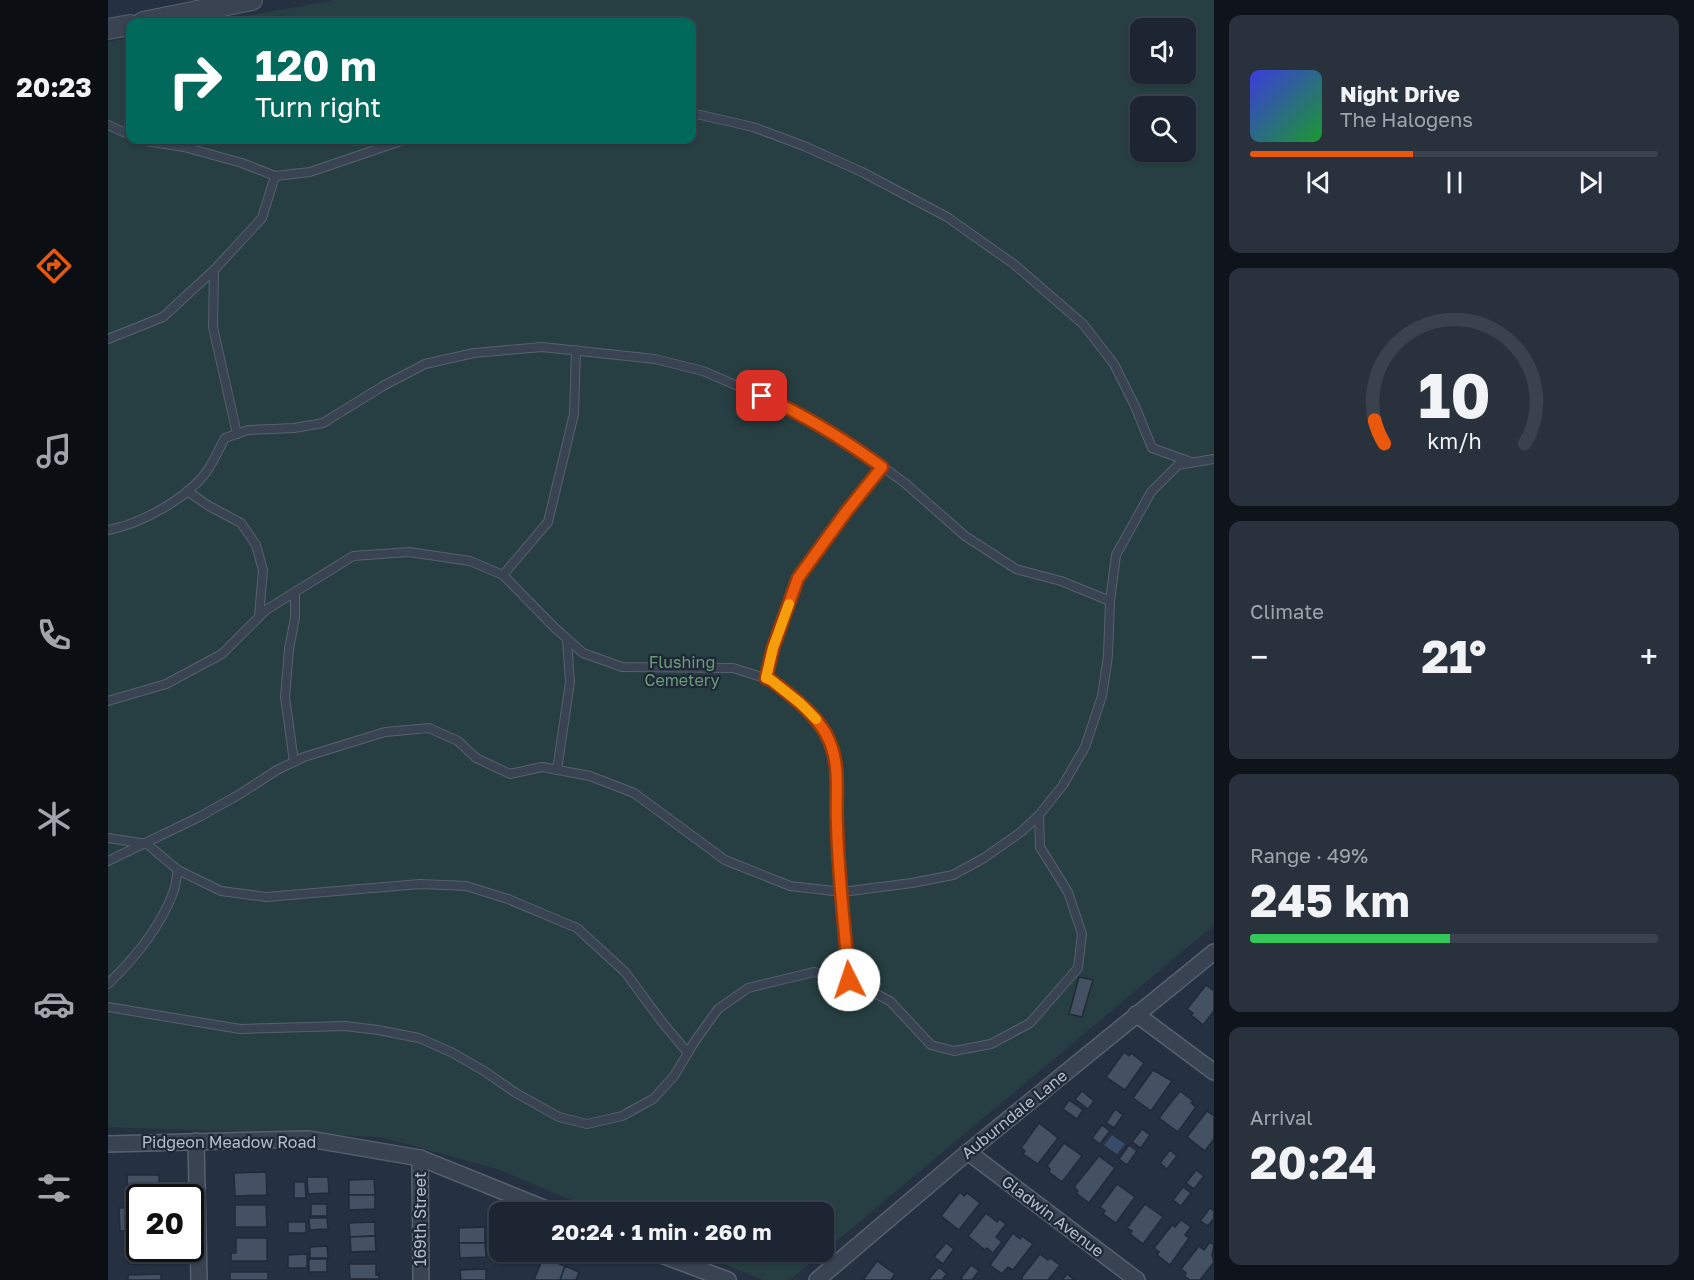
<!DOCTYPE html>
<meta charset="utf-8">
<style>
body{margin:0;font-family:"Golos Text",sans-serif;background:#29313d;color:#f1f3f6;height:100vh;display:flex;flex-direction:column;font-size:22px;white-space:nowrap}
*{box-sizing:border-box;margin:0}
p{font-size:20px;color:#a0a5ab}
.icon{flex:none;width:33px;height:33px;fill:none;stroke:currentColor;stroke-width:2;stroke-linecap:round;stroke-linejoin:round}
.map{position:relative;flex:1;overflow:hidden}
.sheet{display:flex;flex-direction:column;gap:15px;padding:15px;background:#0f141b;width:480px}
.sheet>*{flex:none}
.top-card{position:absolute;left:18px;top:18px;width:570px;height:126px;border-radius:12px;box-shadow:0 2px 4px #0004,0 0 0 2px #3a424d;background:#00695c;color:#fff;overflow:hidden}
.tools{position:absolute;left:1022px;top:18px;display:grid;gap:12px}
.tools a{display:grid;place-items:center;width:66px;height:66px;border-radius:12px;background:#1c2531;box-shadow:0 2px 4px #0004,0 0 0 2px #3a424d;font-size:30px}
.speed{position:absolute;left:18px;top:1184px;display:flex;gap:12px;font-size:30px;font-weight:700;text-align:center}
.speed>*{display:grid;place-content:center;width:78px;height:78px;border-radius:50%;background:#1c2531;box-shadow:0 2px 4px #0004,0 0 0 2px #3a424d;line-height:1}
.speed .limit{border:3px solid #111;border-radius:9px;background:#fff;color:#111}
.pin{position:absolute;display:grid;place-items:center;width:51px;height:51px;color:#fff;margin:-26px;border-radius:12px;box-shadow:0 3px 9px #0006}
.me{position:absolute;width:66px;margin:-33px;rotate:356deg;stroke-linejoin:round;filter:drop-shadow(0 0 4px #0008)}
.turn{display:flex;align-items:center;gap:21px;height:126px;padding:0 30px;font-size:27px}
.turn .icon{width:78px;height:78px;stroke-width:2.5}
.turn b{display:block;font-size:42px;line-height:51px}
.big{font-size:45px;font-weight:700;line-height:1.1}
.sheet .card{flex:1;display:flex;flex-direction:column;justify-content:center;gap:9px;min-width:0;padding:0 21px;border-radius:12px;background:#29313d}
.sheet .dial{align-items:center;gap:0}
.dial svg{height:156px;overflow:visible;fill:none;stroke:#3a424d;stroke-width:7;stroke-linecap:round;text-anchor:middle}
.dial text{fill:#f1f3f6;stroke:none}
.song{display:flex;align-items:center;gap:18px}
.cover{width:72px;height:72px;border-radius:9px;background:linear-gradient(135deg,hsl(240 70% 55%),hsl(130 70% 35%))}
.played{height:6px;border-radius:3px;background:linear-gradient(90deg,#ea580c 40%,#3a424d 40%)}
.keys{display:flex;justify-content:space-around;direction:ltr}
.heat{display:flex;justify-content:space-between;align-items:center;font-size:33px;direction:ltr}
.charge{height:9px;border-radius:4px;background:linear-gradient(90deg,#34c759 49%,#3a424d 0)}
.trip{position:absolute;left:381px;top:1202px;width:345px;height:60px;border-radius:12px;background:#1c2531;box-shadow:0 2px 4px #0004,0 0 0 2px #3a424d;font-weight:700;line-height:60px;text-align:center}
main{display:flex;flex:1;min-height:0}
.tab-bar{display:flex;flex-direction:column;width:108px;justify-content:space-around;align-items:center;background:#0b0f14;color:#a0a5ab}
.tab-bar .icon{width:42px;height:42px}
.tab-bar .current{color:#ea580c}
.tab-bar b{font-size:27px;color:#f1f3f6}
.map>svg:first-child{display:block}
.green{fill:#273f42;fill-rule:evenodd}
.water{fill:#384c69}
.building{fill:#445163;stroke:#202a38;stroke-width:1.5}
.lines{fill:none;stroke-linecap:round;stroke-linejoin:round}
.service-casing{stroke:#57616e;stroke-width:10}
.minor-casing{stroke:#57616e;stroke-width:18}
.tertiary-casing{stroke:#57616e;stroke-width:22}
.service{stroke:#394351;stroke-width:8}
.minor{stroke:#394351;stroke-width:15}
.tertiary{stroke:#394351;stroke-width:20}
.route-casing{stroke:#983908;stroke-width:15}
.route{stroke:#ea580c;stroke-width:10}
.slow{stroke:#f59e0b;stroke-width:10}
.labels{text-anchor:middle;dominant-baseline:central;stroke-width:4.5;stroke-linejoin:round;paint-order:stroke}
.park-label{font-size:16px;fill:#6c9d78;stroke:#1e2836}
.street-label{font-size:16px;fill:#b6becb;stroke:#1e2836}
</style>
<main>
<nav class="tab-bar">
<b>20:23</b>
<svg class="icon current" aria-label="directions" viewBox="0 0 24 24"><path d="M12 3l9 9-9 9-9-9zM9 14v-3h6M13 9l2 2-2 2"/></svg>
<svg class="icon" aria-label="music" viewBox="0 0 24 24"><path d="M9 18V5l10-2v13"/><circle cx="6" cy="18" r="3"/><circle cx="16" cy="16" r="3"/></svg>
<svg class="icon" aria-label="phone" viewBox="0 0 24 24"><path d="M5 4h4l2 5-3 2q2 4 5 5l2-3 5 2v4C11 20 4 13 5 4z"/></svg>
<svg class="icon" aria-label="climate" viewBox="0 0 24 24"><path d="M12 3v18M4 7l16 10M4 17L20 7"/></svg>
<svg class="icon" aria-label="car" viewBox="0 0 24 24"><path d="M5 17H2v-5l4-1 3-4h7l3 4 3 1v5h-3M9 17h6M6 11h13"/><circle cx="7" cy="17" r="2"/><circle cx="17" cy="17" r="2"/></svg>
<svg class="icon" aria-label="filters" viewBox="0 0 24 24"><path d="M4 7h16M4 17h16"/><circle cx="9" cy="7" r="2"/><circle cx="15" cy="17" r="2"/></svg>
</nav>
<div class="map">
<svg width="1106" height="1280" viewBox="0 0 1106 1280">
<rect width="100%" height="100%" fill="#253141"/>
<path class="green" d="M227 0H1106V925L682 1280H655L585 1251H716V1212H492L389 1169 272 1137 0 1127V42L22 38V140H584V22H105ZM1032 28H1077V74H1032ZM1032 106H1077V152H1032Z"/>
<polygon class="water" points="1004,1135 1017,1144 1009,1154 996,1145"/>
<g class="building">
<polygon points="971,977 985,980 974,1017 961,1014"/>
<polygon points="1098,985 1106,991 1106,1011 1095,1025 1083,1015 1085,1013 1079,1009"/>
<polygon points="1016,1052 1021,1056 1023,1053 1036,1063 1017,1090 998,1077"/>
<polygon points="1045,1070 1064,1081 1043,1111 1025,1098"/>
<polygon points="974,1091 986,1101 980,1109 967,1099"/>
<polygon points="1072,1091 1085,1101 1083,1103 1088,1107 1070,1132 1051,1118"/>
<polygon points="961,1100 975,1110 969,1119 955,1109"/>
<polygon points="1007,1109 1015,1115 1006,1128 998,1123"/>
<polygon points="1099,1111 1106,1116 1106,1139 1097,1151 1079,1137"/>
<polygon points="931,1123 950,1138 930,1164 915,1154 917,1151 913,1148"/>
<polygon points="994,1125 1002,1131 992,1144 984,1138"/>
<polygon points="1034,1129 1042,1135 1033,1148 1024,1142"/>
<polygon points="956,1143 974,1156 954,1182 941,1172 942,1169 939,1166"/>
<polygon points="1021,1145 1029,1151 1019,1165 1011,1159"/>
<polygon points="1062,1150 1069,1156 1059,1169 1052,1163"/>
<polygon points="991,1156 1007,1168 981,1203 968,1193 970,1191 966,1187"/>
<polygon points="1088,1170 1096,1176 1086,1189 1078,1183"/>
<polygon points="158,1172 159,1195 127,1196 126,1173"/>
<polygon points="19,1175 51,1175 51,1188 56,1188 56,1197 20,1198"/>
<polygon points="199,1177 220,1177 221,1193 200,1194"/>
<polygon points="266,1179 267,1195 241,1195 241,1180"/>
<polygon points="186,1182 197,1182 198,1198 186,1198"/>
<polygon points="1009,1184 1027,1197 1008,1223 995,1214 997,1211 992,1207"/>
<polygon points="1075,1187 1083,1193 1073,1206 1065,1200"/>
<polygon points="852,1192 856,1196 859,1193 872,1203 851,1230 833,1216"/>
<polygon points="241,1195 267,1195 267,1209 241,1210"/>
<rect x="203" y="1204" width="16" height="12"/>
<polygon points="1037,1204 1055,1217 1035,1244 1022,1234 1024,1231 1019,1228"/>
<polygon points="127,1205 158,1205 159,1227 127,1227"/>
<polygon points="11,1208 32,1208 32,1230 12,1231"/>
<polygon points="1102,1208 1106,1211 1106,1218 1100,1226 1092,1221"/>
<polygon points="878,1213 889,1222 891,1219 898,1224 888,1237 894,1242 885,1253 879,1248 877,1250 860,1236"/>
<polygon points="201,1218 219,1218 220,1229 202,1230"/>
<polygon points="1073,1220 1083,1227 1077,1235 1081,1238 1062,1265 1049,1255 1051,1252 1046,1248 1064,1225 1067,1227"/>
<rect x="180" y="1222" width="18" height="11"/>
<polygon points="267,1222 267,1236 242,1237 241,1223"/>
<polygon points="377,1227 377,1243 351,1243 351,1228"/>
<polygon points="905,1233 912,1239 914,1236 925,1244 905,1270 900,1267 894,1274 882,1265"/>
<polygon points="267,1236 268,1251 243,1252 242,1237"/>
<polygon points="128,1238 159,1238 159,1261 123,1261 123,1253 128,1253"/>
<polygon points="20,1241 32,1241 32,1248 52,1248 53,1263 21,1264"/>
<polygon points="1102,1242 1106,1245 1104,1255 1106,1262 1092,1280 1082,1280 1076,1276 1078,1273 1073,1269 1091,1246 1096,1250"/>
<polygon points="351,1243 377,1243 378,1257 352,1258"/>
<polygon points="838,1243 846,1249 835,1264 826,1257"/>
<polygon points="219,1246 220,1258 202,1258 202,1247"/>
<polygon points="199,1254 199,1268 180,1268 180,1255"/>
<polygon points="932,1254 940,1260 942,1258 952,1265 940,1280 914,1280 914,1277"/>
<polygon points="435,1258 457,1266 452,1280 426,1280"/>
<rect x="201" y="1259" width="18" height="13"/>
<polygon points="769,1261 787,1274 783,1280 755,1280"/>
<polygon points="241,1264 268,1264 268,1275 271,1274 271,1279 242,1279"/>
<polygon points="863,1265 871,1271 864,1280 855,1280 853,1278"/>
<polygon points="457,1266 471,1272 468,1280 452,1280"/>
<polygon points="831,1267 839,1274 834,1280 820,1280"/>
<polygon points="378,1269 378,1280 353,1280 352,1270"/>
<rect x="122" y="1272" width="38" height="8"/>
<polygon points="53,1274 53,1280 20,1280 20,1275"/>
<polygon points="959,1274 967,1280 954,1280"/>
</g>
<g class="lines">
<defs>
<g id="service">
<polyline points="584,113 645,127 696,146 754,172 839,217 907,265 975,324 1006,364 1027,406 1044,448 1083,462"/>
<polyline points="0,125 22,135"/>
<polyline points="31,140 76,147 134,163 167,176 202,172 296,140"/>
<polyline points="106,270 105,327 129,434"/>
<polyline points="0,339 55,317 106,270 154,218 167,176"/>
<polyline points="468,350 466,414 440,522 395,575 447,628 475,653 514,667 625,668 663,680 703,713 719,736 728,764 728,824 741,980"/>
<polyline points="79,491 101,506 133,523 148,545 155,570 151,616"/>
<path d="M0 530C33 524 80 498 99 471 106 461 111 449 117 438L140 430 186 428 215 423 275 386 317 364 366 353 434 347 547 359 595 371 674 405 748 447 798 484 857 536 908 569 953 581 1002 601"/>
<polyline points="658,678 665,648 690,578 738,512 774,467"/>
<polyline points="0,701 58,684 114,654 158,610 245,556 301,552 362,561 395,575"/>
<polyline points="186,762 177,697 181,649 187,618 187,592"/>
<polyline points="449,770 462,682 459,639"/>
<polyline points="0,838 39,844 70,870 113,891 158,897 312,884 358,886 400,899 469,928 517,972 554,1022 580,1053"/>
<polyline points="0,861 91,817 132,794 169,770 196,757 277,732 321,728 350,741 368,758 402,774 434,767 482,776 526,793 617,860 682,886 734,892 804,883 845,875 876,858 913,832 931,815"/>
<path d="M0 984C26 959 52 927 65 893 68 886 68 878 70 870"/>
<polyline points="0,1007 132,1029 237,1026 270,1030 311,1038 343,1052 376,1071 408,1093 451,1117 479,1124 514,1116 545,1099 566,1076 587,1041 610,1009 640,988 706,972 741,980 782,1001 823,1045 846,1051 883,1044 922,1023 970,968 974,934 960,892 932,847 931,815 955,785 977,747 994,696 1000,656 1002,601 1008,555 1043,492 1070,465 1106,459"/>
</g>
<g id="minor">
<polyline points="1028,1014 1106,1072"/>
<polyline points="88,1141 91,1280"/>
<polyline points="0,1144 201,1139 312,1158 446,1212"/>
<polyline points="860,1152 1029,1280"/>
<polyline points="312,1158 313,1280"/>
<polyline points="543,1251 620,1280"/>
<polyline points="709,1280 860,1152 1106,952"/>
</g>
<g id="tertiary">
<polyline points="35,22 144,0"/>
<polyline points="0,29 22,25"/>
</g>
</defs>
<use href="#service" class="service-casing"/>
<use href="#minor" class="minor-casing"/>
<use href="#tertiary" class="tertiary-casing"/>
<use href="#service" class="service"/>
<use href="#minor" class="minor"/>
<use href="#tertiary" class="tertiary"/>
</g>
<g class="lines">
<defs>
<path id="route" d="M654 396C697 415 737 440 774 467L738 512 690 578 665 648 658 678 663 680C683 696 705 711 718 734 734 763 727 793 729 824 730 876 737 929 741 980"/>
</defs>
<use href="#route" class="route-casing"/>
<use href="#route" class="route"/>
<polyline class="slow" points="681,604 665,648 658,678 663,680 692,703 708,719"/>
</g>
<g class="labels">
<g class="park-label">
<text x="574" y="662">Flushing<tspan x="574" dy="18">Cemetery</tspan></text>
</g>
<g class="street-label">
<text transform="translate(906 1114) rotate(-39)">Auburndale Lane</text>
<text x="121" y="1142">Pidgeon Meadow Road</text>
<text transform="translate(945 1216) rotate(37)">Gladwin Avenue</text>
<text transform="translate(312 1219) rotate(-90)">169th Street</text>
</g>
</g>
</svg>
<div class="tools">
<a><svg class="icon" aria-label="sound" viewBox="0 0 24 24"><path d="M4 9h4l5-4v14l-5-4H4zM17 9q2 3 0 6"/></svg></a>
<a><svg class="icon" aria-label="search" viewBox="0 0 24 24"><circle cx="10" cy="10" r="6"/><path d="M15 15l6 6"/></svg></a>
</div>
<div class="speed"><div class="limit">20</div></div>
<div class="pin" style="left:654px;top:396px;background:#d93025"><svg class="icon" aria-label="arrive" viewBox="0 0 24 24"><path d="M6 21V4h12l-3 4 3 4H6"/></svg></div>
<svg class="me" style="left:741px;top:980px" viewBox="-20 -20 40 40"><circle r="19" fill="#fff"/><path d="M0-13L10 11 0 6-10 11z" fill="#ea580c"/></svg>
<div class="trip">20:24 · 1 min · 260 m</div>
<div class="top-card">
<div class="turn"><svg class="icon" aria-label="right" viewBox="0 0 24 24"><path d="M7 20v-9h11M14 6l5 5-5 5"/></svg><div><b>120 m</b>Turn right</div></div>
</div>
</div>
<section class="sheet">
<div class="card">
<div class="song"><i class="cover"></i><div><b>Night Drive</b><p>The Halogens</p></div></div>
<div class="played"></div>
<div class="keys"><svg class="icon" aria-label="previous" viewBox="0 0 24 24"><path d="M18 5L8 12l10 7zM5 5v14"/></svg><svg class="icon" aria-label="pause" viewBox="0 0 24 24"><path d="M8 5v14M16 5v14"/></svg><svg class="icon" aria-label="next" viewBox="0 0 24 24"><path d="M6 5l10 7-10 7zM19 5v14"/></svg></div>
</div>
<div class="card dial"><svg viewBox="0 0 100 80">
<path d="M14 69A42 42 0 1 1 86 69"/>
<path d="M14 69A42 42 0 0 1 9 57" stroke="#ea580c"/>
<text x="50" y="56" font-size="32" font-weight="700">10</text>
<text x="50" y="72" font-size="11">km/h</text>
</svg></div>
<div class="card"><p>Climate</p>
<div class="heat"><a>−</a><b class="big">21°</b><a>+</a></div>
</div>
<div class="card"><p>Range · 49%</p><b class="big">245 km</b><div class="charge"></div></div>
<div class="card"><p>Arrival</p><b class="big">20:24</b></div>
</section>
</main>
